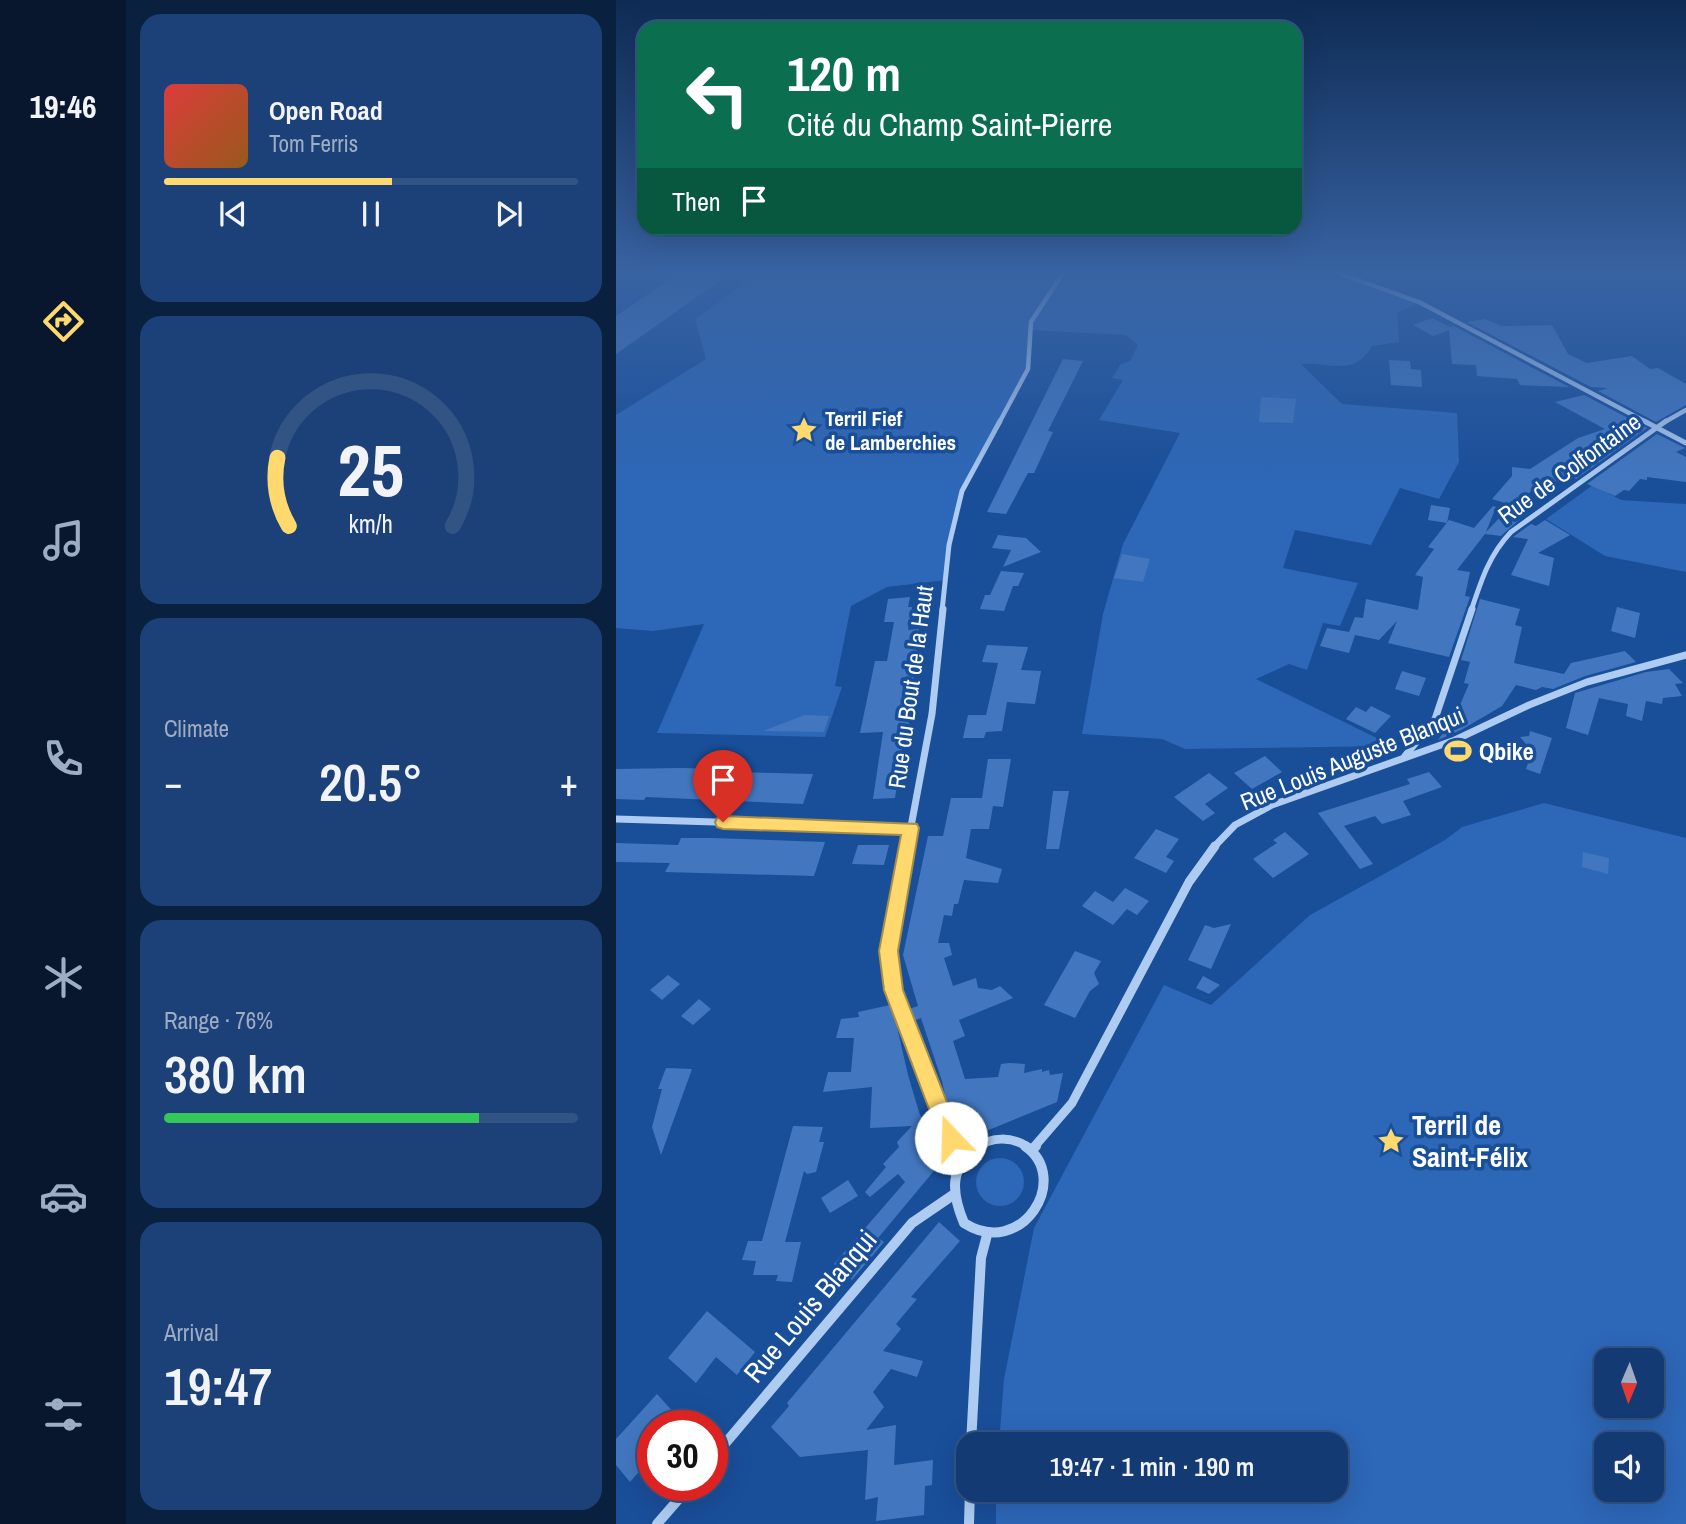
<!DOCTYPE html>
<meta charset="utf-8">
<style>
body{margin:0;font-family:"Archivo Narrow",sans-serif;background:#1c4178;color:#f1f3f6;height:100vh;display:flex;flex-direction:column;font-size:26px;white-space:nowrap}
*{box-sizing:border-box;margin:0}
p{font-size:23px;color:#9dadc4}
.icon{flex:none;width:38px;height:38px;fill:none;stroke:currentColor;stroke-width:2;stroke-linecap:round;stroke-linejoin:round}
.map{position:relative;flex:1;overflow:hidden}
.details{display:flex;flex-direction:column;gap:14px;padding:14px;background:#0a203f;width:490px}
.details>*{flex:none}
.banner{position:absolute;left:21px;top:21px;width:665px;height:214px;border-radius:21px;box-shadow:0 7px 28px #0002,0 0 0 2px #325485;background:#0b6e4f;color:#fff;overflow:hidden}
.needle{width:46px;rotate:182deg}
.fabs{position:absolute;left:978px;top:1348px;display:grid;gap:14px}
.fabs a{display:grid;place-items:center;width:70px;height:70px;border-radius:14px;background:#133a73;box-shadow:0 7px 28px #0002,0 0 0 2px #325485;font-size:35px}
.speed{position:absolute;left:21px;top:1410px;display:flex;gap:14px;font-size:35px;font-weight:700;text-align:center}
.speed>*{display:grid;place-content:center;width:91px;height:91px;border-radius:50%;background:#133a73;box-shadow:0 7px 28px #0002,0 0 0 2px #325485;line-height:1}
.speed .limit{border:10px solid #d22;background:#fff;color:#111}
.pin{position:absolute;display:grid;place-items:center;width:60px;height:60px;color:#fff;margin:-72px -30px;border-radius:50% 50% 50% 0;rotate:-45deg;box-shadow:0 0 7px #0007}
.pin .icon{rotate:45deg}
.me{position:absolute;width:77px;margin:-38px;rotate:339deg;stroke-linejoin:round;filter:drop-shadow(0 0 5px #0008)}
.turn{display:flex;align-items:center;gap:24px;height:147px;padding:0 35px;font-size:32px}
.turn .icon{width:91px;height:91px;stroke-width:2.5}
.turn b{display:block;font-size:49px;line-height:60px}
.then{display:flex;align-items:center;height:66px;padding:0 35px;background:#0003;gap:14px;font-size:26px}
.big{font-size:52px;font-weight:600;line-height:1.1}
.details .widget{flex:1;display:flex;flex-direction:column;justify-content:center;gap:10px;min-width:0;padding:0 24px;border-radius:21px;background:#1c4178}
.details .dial{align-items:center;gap:0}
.dial svg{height:182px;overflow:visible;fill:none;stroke:#325485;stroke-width:7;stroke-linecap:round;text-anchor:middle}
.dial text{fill:#f1f3f6;stroke:none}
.song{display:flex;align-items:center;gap:21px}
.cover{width:84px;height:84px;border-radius:10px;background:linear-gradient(135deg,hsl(0 70% 55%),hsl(30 70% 35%))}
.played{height:7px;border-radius:4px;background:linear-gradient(90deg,#ffd96e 55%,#325485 55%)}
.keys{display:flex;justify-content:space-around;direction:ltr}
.heat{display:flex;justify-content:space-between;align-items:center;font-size:38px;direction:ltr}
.charge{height:10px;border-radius:5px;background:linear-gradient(90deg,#34c759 76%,#325485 0)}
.trip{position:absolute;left:340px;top:1432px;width:392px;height:70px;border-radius:21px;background:#133a73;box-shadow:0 7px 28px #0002,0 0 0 2px #325485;font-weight:600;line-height:70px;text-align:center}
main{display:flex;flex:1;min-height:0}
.tabs{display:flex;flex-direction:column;width:126px;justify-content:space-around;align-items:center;background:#08172e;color:#9dadc4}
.tabs .icon{width:49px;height:49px}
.tabs .on{color:#ffd96e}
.tabs b{font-size:32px;color:#f1f3f6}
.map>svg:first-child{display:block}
.green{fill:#2d67b7;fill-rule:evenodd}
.building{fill:#4277c0}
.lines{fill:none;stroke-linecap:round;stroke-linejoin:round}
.minor-far4{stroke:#aecbf1;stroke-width:4.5}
.minor-far3{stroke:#aecbf1;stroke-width:5}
.minor-far2{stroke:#aecbf1;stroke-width:7}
.minor-far1{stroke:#aecbf1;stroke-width:9}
.minor{stroke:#aecbf1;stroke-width:10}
.route{fill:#ffd96e;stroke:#a68d48;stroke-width:2}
.labels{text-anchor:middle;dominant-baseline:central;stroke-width:7;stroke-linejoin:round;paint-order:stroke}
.far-poi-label{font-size:21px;font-weight:bold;fill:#fff;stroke:#194e99;text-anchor:start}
.street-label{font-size:24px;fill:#fff;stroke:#194e99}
.poi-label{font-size:24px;font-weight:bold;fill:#fff;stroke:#194e99;text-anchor:start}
.near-poi-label{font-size:28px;font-weight:bold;fill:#fff;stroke:#194e99;text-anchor:start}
.near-street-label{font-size:28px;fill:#fff;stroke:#194e99}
</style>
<main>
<nav class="tabs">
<b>19:46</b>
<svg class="icon on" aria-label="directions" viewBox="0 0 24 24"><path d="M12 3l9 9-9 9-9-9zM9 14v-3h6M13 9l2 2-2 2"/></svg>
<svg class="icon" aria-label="music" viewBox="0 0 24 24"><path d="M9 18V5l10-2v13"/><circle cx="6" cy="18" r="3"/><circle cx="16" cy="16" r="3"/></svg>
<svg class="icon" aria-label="phone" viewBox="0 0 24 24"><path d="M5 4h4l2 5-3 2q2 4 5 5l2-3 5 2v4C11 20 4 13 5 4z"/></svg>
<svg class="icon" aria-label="climate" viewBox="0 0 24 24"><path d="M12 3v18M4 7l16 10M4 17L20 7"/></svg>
<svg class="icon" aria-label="car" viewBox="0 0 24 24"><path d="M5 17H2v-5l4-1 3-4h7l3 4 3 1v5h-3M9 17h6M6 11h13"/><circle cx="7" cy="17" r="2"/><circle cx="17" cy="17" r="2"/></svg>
<svg class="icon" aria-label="filters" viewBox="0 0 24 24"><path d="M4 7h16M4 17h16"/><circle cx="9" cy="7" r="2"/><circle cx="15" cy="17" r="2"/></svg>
</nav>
<section class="details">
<div class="widget">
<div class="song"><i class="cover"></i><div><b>Open Road</b><p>Tom Ferris</p></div></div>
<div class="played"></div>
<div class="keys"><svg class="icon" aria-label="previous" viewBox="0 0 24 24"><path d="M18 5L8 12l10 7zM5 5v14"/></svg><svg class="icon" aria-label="pause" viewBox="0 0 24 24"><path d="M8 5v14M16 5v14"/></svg><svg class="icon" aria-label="next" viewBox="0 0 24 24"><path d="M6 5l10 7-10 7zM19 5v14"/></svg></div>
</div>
<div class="widget dial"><svg viewBox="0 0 100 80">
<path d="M14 69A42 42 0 1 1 86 69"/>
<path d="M14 69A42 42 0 0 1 9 39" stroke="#ffd96e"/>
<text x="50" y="56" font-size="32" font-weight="700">25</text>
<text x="50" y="72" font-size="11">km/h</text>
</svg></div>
<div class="widget"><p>Climate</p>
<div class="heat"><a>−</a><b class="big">20.5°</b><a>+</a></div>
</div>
<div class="widget"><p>Range · 76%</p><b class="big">380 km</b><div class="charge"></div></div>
<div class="widget"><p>Arrival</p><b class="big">19:47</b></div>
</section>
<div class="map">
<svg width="1070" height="1524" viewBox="0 0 1070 1524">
<rect width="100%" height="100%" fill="#194e99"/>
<g class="green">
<path d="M143 273H716L803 302 781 313 783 342 756 346C738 378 713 361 685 364L726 404 841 413 843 462 823 499 784 488 755 545 679 530 667 568 742 583 724 626 707 623 691 670 673 664 640 679 777 746 569 749 546 739 466 734 487 614 507 544 564 433 483 420 507 380 496 378 505 364 514 361 522 345 510 335 413 330 412 369 346 491 339 519 330 580 271 587 235 606 219 686 226 687 209 737 41 733 88 624 37 631 0 628V415L90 359 79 319Z"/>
<polygon points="977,485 1005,500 1070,504 1070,572 989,556 930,519"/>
<path d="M928 803 1070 838V1524H380V1489H719V1444H383L388 1379 418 1228 548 985 595 1005 694 915 829 840 846 827ZM990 1360H1036V1405H990ZM990 1444H1036V1489H990Z"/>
<circle cx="384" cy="1182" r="24"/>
</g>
<g class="building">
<polygon points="63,273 115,273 0,354 0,316"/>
<polygon points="816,318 834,327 838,326 953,387 904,385 901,379 861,376 860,365 836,364 833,330 817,336 797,325"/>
<polygon points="869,319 885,326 936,325 952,354 971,363 1016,356 1034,369 1042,368 1070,384 1070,405 1040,422 982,391 992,388 975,387 851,322"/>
<polygon points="447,359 467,361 432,431 437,432 418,473 412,473 390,514 371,512"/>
<polygon points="773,360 794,361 795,369 805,370 806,387 775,385"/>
<polygon points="968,395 1031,428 960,479 957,477 949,484 927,477 901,507 876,499 896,476 896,467 914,469 962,438 989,429 939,402"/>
<polygon points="645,397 680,399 677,423 643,422"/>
<polygon points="1041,434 1069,448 1060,452 1070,457 1070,482 1031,477 1031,480 1024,479 1013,491 1008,490 999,496 971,484"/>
<polygon points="815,505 834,508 831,523 812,520"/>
<polygon points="877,506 880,507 870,532 889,512 904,519 885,536 869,534 841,570 854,572 849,596 854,597 833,657 772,643 781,621 763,640 739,635 733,653 704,646 711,628 733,632 739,617 747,618 750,599 802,610 807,577 799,575 818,549 812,547 833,520 858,528"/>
<polygon points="929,520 954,535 922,553 938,558 933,586 895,575 912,539 897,537 915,524 920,526"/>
<polygon points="382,535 410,538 425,552 387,567 395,550 376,548"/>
<polygon points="506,554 534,559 527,582 498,578"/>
<polygon points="385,571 408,573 402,586 397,586 388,611 364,609 369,595 374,595"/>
<polygon points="294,597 292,607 296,607 292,630 303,629 292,731 289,731 279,798 257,799 267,732 244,733 259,661 271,661 278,622 268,622 272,599"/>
<polygon points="864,599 904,609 899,625 906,627 898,663 948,674 955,663 1009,651 1020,662 969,676 937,689 926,687 920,690 900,685 886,706 845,730 822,740 841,712 853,684 848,683 854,662 845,660"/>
<polygon points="1001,607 1024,613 1019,638 995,631"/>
<polygon points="371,645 412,647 405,670 425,671 419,704 391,702 386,731 370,732 368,738 347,738 352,715 370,715 382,663 366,662"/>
<polygon points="1053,669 1067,683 1059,684 1066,696 1047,698 1046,704 1030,701 1026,721 1010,716 1012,704 983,698 972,735 950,728 959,693 1030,672"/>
<polygon points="786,671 810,678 803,696 779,689"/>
<polygon points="755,706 775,716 759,733 730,719 740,707 750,712"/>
<polygon points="189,715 213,716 208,732 147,731"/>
<polygon points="914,731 936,738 924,774 910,769 913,760 907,753 910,744 904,737 913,736"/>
<polygon points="649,756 666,772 636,789 618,773"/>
<polygon points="372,759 395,759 387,807 377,806 373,829 355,829 350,858 386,869 382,883 348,880 342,904 338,904 336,916 328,915 322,943 333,943 336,955 328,958 337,986 360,978 362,988 376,990 384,986 397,998 343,1020 349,1036 337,1041 349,1079 382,1077 385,1064 393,1063 409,1064 408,1073 426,1069 426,1072 433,1070 434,1075 447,1073 441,1102 368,1132 339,1129 343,1110 332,1109 326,1081 305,1018 297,1021 293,1009 302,1006 287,955 312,836 327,836 335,798 366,798"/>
<polygon points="64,768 121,769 120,772 197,774 187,804 30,797 28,800 0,799 0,769"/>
<polygon points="813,772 826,787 787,801 795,815 766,824 759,816 728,826 757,864 744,869 702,813 794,784 791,779"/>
<polygon points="593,773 612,788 589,804 599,813 587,821 558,797"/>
<polygon points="437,791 453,791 443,849 430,849"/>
<polygon points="540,829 563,839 550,857 558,861 550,873 518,858"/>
<polygon points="669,832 693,854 657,878 637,859 661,843 657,840"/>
<polygon points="65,838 96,838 209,842 198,876 49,872 54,863 0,862 0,843 62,845"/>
<polygon points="242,845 273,845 268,865 236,864"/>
<polygon points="967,852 993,858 992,874 966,867"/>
<polygon points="509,888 533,901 521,915 511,909 497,925 466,906 479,891 497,902"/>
<polygon points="615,924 595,969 572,960 589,925 598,928"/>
<polygon points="459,951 485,961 478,973 483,984 474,991 459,1018 428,1005"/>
<polygon points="52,975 64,984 46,1000 34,990"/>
<polygon points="587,976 604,985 593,994 580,988"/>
<polygon points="83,999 95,1009 77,1025 65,1016"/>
<polygon points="274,1005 284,1026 281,1027 292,1075 303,1112 315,1139 308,1146 327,1160 262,1238 268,1242 236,1280 218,1264 289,1182 282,1174 254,1197 249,1192 270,1167 267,1164 283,1147 281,1142 296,1126 254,1128 256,1087 207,1092 212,1072 235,1072 238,1038 220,1038 225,1019 243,1017 242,1012"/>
<polygon points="50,1068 76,1069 45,1155 36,1127 46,1089 42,1089"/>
<polygon points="177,1126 207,1127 203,1142 208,1142 200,1172 191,1174 188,1171 169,1242 185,1242 176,1282 160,1281 162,1275 137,1275 140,1261 126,1260 132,1241 146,1241"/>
<polygon points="232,1180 242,1196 214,1213 205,1198"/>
<polygon points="323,1222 344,1241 295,1297 301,1299 280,1324 285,1329 267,1351 307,1361 301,1377 275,1369 257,1392 268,1407 250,1430 280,1425 278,1465 317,1460 316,1485 309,1486 308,1515 260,1521 262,1497 249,1500 252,1450 184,1457 155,1427 173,1406 171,1403"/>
<polygon points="91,1311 139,1352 121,1375 100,1357 80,1383 52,1358"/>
<polygon points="41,1394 70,1426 37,1426 37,1456 14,1482 0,1465 0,1439"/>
</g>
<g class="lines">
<g class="minor-far4">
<polyline points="722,273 803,302 1032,423"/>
<polyline points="383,423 412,369 415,322 447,273"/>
<polyline points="1047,423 1070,410"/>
</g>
<g class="minor-far3">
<polyline points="1028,421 1070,443"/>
<polyline points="326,611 333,545 346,491 384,421"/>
<path d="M855 611C865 581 873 555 895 532L1050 421"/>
</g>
<g class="minor-far2">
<polyline points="789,756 819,719 856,609"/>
<polyline points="0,819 295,828"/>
<polyline points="291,848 316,714 327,609"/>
<polyline points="597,848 619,825 656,805 839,740 913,705 971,682 1070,655"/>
</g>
<g class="minor-far1">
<polyline points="291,846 272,951 278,990 338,1147"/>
<path d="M360 1147C376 1137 395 1136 412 1147"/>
<polyline points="418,1147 456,1103 573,882 599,846"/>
</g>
<g class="minor">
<polyline points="337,1146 344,1163"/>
<path d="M363 1146C333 1166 335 1192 348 1223 406 1260 456 1178 409 1146"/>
<polyline points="417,1149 420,1146"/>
<polyline points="355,1444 365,1258 371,1235"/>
<polyline points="96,1459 296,1223 337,1195"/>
<polyline points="41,1524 74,1486"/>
<polyline points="353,1524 354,1489"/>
</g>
</g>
<linearGradient id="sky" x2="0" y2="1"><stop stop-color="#0e2b54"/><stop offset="0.56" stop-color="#3863a2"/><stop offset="1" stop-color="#3863a2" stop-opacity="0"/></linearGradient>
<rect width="1070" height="486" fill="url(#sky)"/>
<polygon class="route" points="107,816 301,824 303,828 282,951 287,990 345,1138 342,1146 335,1149 327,1146 268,990 263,951 285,835 107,829 101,827 99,822 101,818"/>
<defs>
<symbol id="sight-bare" viewBox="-9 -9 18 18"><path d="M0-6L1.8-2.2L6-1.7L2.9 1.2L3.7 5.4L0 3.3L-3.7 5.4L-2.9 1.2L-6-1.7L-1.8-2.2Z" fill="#ffd96e" stroke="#194e99" stroke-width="2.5" paint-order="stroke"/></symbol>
<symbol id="stadium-bare" viewBox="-9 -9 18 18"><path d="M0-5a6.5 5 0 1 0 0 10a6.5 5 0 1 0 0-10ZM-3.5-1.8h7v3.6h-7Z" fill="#ffd96e" stroke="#194e99" stroke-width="2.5" paint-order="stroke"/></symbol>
</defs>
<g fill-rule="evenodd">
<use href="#sight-bare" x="169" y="411" width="38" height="38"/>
<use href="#stadium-bare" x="823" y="732" width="38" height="38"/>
<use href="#sight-bare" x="756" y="1122" width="38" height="38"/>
</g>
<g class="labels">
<g class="far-poi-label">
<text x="209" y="418">Terril Fief<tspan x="209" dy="24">de Lamberchies</tspan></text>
</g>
<g class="street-label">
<text transform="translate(953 468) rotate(-36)">Rue de Colfontaine</text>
<text transform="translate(294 687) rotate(-82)">Rue du Bout de la Haut</text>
<text transform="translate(736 758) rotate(-22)">Rue Louis Auguste Blanqui</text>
</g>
<g class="poi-label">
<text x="863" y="751">Qbike</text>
</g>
<g class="near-poi-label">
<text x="796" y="1125">Terril de<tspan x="796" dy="32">Saint-Félix</tspan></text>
</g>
<g class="near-street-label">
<text transform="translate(194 1306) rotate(-50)">Rue Louis Blanqui</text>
</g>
</g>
</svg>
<div class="fabs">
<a><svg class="needle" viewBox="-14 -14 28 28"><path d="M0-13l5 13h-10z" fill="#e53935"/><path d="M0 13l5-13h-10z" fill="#9dadc4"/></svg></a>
<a><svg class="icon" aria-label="sound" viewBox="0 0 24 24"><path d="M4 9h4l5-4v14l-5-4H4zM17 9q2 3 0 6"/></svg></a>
</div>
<div class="speed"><div class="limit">30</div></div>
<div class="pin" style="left:107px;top:822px;background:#d93025"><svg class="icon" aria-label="arrive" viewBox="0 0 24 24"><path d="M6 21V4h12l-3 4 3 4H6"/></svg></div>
<svg class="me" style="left:335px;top:1138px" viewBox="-20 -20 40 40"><circle r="19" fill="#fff"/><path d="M0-13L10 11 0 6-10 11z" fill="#ffd96e"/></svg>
<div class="trip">19:47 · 1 min · 190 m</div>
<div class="banner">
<div class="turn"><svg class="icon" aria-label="left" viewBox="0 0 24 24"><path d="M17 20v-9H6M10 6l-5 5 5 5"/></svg><div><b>120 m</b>Cité du Champ Saint-Pierre</div></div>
<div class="then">Then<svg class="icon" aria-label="arrive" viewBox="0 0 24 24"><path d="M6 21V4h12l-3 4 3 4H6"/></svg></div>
</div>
</div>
</main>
